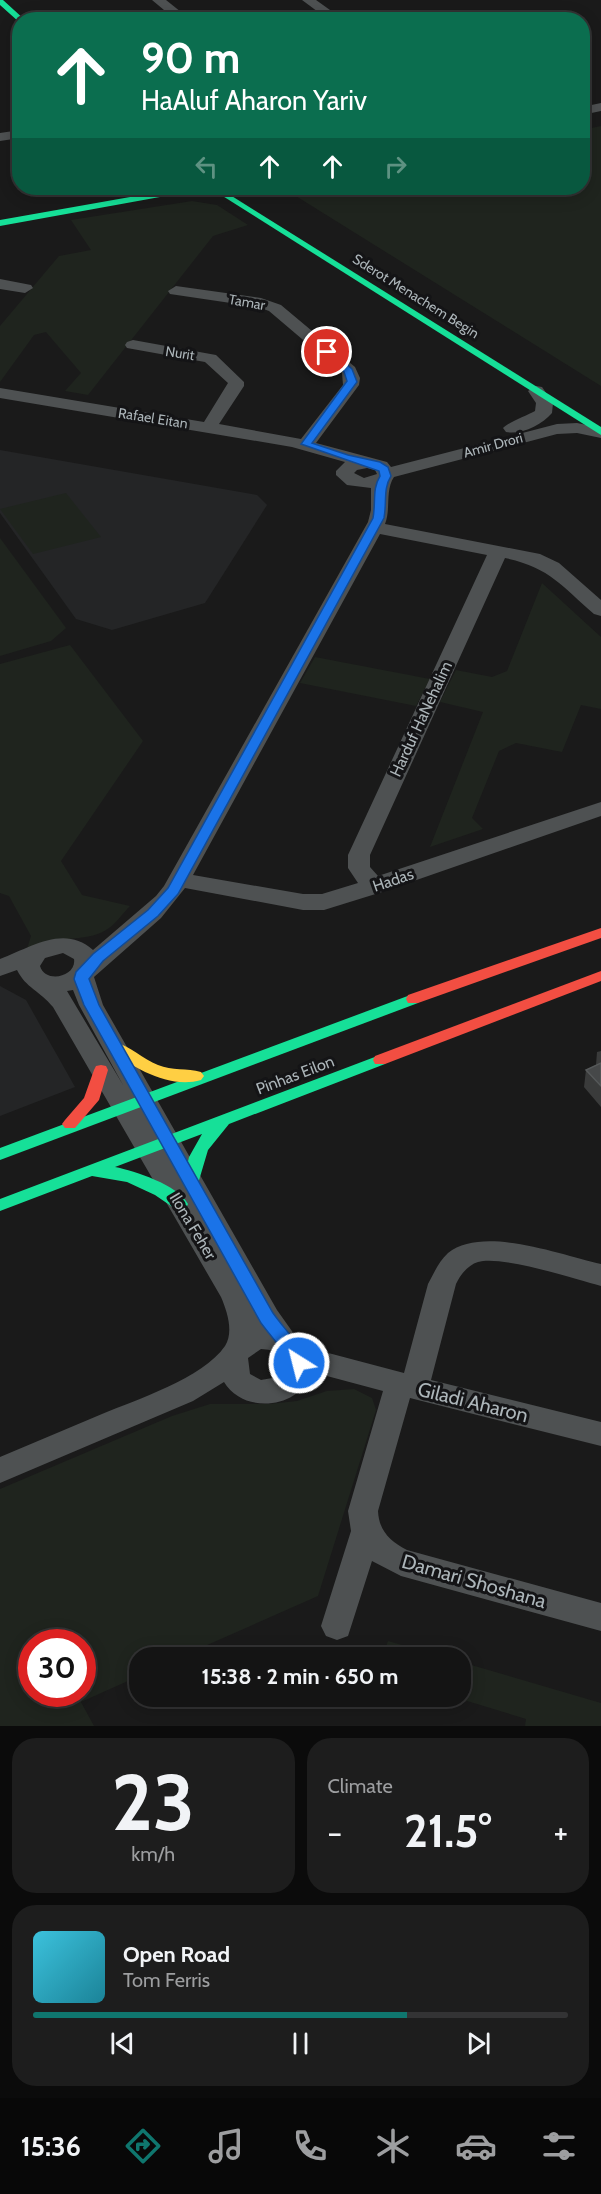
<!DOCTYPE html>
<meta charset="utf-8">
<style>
body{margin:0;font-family:Cabin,sans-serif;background:#1d1d1d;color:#f1f3f6;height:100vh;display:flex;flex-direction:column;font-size:22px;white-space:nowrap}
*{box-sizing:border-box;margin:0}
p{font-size:20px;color:#9d9ea0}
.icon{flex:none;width:33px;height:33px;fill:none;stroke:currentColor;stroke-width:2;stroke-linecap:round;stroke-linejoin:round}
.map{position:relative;height:1726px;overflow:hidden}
.panel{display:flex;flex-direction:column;gap:12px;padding:12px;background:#0b0b0b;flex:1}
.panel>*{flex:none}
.guide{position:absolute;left:12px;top:12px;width:578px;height:183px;border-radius:24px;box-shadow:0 3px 15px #0003,0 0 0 2px #333334;background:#0b6e4f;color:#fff;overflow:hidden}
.speed{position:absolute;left:18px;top:1629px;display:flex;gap:12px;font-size:30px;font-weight:700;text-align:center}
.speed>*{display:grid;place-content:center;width:78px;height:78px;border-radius:50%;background:#141414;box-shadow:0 3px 15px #0003,0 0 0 2px #333334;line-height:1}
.speed .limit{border:9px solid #d22;background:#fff;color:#111}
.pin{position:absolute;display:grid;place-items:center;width:51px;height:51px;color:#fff;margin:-26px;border:3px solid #fff;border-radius:50%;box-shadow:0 2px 6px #0007}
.me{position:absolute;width:66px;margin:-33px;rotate:324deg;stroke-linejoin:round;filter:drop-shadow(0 0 4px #0008)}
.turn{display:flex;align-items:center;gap:21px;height:126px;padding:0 30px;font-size:27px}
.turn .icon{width:78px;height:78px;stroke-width:2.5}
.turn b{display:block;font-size:42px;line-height:51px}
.lanes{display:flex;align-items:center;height:57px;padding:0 30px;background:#0003;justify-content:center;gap:30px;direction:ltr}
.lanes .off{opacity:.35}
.big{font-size:45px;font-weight:800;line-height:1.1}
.panel .card{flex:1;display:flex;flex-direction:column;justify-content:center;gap:9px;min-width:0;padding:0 21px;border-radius:24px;background:#1d1d1d}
.panel .dial{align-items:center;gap:0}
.dial b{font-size:78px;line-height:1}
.song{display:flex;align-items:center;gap:18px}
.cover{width:72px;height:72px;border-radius:9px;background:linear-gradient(135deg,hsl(190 70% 55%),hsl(190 70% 35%))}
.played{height:6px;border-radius:3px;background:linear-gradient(90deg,#0f766e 70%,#333334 70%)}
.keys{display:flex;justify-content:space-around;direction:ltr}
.heat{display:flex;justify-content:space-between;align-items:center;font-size:33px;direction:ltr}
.panel .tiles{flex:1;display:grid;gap:12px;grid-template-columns:1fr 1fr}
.card:last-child{grid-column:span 2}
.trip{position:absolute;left:129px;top:1647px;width:342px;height:60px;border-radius:24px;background:#141414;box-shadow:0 3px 15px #0003,0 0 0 2px #333334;font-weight:800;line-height:60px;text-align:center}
.menu{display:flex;height:96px;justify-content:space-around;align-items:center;background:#080808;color:#9d9ea0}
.menu .icon{width:42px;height:42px}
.menu .on{color:#0f766e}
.menu b{font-size:27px;color:#f1f3f6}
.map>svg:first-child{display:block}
.built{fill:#242526}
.green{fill:#1f241e;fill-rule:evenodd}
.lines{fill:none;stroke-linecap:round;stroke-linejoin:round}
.street{fill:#4e5152;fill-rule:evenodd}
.fast{fill:#16e098;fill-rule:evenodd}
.slow{fill:#ffcf43;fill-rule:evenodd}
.jam{fill:#f24e42;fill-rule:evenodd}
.wall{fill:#3a3b3b}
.building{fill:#464849;stroke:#56595a;stroke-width:1.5}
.route{fill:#1a73e8;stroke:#114b97;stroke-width:1.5}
.labels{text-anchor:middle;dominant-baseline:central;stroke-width:6;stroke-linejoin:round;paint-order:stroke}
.far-street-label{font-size:14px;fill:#acb5b9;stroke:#141416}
.street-label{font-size:16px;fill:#acb5b9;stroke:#141416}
.near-street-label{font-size:20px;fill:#acb5b9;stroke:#141416}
</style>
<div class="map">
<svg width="601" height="1726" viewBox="0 0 601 1726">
<rect width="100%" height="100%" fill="#1a1a1a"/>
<g class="built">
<polygon points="0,450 257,495 267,505 205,603 112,630 76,619 0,513"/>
<polygon points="0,986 26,1000 75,1087 0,1116"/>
</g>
<g class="green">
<polygon points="601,126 601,386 291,193 316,188 582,188 582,130"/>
<polygon points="192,201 217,205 248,225 213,236 88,395 65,391 81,373 46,332 34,335 0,382 0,326 59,256 91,250 71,220"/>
<polygon points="66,493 101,537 33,554 0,509"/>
<polygon points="0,538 66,628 51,641 0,656"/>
<polygon points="542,583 601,637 601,709 581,705 562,752 516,743 499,751 472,818 483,829 430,847 483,712 440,702 456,670 492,677 507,671"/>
<path d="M70 645 143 741 61 861 82 895 130 906C123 913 115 925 106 930 85 943 53 935 27 949L31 936 9 896 0 893V664Z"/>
<polygon points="315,657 430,679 416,706 300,683"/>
<path d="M354 1389 372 1398 376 1410 318 1596 180 1657 140 1658 139 1676 81 1702 94 1726H0V1489L172 1416 210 1404H269L297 1401 327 1391ZM32 1642H82V1694H32Z"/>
<polygon points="388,1641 444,1657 382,1657"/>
<polygon points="461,1662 601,1703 601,1726 525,1726 526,1719 454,1697 460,1696"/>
</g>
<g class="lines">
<g class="street">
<polygon points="152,0 166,0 191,20 176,20"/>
<polygon points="302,0 316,0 344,20 329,20"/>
<polygon points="601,103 601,111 582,115 582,107"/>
<polygon points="20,130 20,138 0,141 0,133"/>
<polygon points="0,279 31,285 33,288 25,293 0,289"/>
<path d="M176 286 261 298 281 305 355 367 360 378 359 385 316 443 387 462 391 467 557 424 577 423 601 428V438L577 433 557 434 394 477C385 490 391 509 385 524L540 554 559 563 601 600V616L594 614C562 586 549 567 505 558L370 855V867L378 876 601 802V816L382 892 324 910H303L185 888 161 918 94 977 103 1005 277 1310 294 1334 317 1350 404 1373 428 1284C434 1273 439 1261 448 1253 483 1225 561 1255 601 1264V1286C575 1279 502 1255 478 1262 468 1265 460 1275 456 1284L431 1380 601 1422V1446L410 1398 378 1511C379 1531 390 1541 407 1550L601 1603V1631L401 1576 372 1561 348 1636 337 1640 326 1636 321 1626 351 1531 348 1511 383 1391 312 1372C300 1409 244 1415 224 1382L193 1401 0 1483V1457C34 1443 68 1428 102 1414 136 1400 203 1378 225 1346 234 1332 227 1311 221 1297L53 1007C40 991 26 988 17 970L0 976V959C30 948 64 924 93 950L156 896 164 886 368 522 371 510V488L347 485 336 475V471L345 462 292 447 0 398V388L204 422 228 383 205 362 127 348 125 345 127 342 133 340 216 355 244 382V386L219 424 301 439 343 385 342 373 269 311 258 307 170 294 168 291ZM367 468 375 470 377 474 364 478 354 473 357 470ZM380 534 487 555 348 855V868L358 883 322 894H303L193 875ZM63 953 74 959C77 977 45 984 40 966L45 958ZM73 990 79 1005 123 1085 67 991ZM261 1349C275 1350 283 1353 285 1368L278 1377 261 1380 250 1374 248 1358Z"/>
<path d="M536 386 542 387 553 403 552 413C542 425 521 435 506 432L503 428C509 422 526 416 535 411L536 403 528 391Z"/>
</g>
<g class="fast">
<polygon points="0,0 3,0 25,20 20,20 19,22 0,5"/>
<polygon points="181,188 197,188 193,191 0,226 0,220"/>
<polygon points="210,188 219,188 601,427 601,435"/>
<polygon points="413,994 418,995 420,999 418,1003 0,1160 0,1148"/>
<path d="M380 1055 385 1056 387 1060 385 1064 229 1124 208 1150 197 1187 191 1189 185 1187 183 1183 189 1157 202 1134 115 1167C135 1171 178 1185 188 1204L186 1208 180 1210 174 1208 155 1195 127 1182 92 1176 0 1211V1199Z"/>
</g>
<path class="slow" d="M115 1042C130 1046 143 1059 158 1065 172 1071 187 1068 201 1072L204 1076 201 1080C169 1089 135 1068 110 1051L108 1047 110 1043Z"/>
<g class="jam">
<polygon points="601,928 601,938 418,1003 408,1003 406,999 408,995"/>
<polygon points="601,971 601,981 385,1064 375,1064 373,1060 375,1056"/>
<polygon points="101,1065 106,1066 108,1070 99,1100 75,1128 65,1128 62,1124 65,1120 84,1098 94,1070 96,1066"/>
</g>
</g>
<polygon class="wall" points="601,1051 601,1107 584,1087 586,1070 596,1065 597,1052"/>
<polygon class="building" points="601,1063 601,1086 586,1070"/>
<path class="route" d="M323 349H330L352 369 357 382 312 443 348 455 380 462 388 467 391 476C383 489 387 502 384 518L178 894 158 916 103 961 89 979 99 1005 273 1313C285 1330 300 1344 308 1363L305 1368 299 1370 293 1368C285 1351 272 1338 261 1323L84 1005 74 979 76 972 93 954 148 910 168 888 373 518C376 502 372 489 380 476L379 471 301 444 347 381 344 372 323 354Z"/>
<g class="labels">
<g class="far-street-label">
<text transform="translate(416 296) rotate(32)">Sderot Menachem Begin</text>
<text transform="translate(247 302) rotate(10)">Tamar</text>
<text transform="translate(180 353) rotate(9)">Nurit</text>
<text transform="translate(153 418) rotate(9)">Rafael Eitan</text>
<text transform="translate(493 445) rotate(-15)">Amir Drori</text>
</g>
<g class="street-label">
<text transform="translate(421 719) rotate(-65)">Harduf HaNehalim</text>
<text transform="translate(393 880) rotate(-19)">Hadas</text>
<text transform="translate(295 1075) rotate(-21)">Pinhas Eilon</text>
<text transform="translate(193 1226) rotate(59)">Ilona Feher</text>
</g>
<g class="near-street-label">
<text transform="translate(473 1402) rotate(14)">Giladi Aharon</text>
<text transform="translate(474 1581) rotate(16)">Damari Shoshana</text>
</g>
</g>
</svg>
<div class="speed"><div class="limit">30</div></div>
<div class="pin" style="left:327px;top:352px;background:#d93025"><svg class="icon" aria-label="arrive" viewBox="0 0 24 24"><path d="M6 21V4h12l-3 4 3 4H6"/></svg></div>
<svg class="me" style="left:299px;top:1363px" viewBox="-20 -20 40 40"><circle r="17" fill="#1a73e8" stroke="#fff" stroke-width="3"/><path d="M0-11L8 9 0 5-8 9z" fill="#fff"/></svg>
<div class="trip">15:38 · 2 min · 650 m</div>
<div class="guide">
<div class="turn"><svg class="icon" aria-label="ahead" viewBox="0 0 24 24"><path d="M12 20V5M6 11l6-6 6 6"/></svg><div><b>90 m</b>HaAluf Aharon Yariv</div></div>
<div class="lanes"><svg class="icon off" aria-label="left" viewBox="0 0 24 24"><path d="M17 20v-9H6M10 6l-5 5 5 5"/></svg><svg class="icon" aria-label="ahead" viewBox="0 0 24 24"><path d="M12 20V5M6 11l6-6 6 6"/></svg><svg class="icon" aria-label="ahead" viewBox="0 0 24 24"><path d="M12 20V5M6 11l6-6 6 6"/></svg><svg class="icon off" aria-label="right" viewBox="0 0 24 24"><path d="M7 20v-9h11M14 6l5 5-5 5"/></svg></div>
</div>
</div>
<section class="panel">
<div class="tiles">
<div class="card dial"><b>23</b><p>km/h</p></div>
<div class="card"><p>Climate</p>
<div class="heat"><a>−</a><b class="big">21.5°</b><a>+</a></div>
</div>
<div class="card">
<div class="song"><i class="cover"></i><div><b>Open Road</b><p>Tom Ferris</p></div></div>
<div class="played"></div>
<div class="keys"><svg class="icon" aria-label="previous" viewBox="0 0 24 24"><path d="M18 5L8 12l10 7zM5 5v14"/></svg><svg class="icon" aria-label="pause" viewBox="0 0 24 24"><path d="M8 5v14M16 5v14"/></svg><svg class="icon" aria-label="next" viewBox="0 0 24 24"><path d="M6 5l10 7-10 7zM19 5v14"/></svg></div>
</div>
</div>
</section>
<nav class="menu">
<b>15:36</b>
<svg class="icon on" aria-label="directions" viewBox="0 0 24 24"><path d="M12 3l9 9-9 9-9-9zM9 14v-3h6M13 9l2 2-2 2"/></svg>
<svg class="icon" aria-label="music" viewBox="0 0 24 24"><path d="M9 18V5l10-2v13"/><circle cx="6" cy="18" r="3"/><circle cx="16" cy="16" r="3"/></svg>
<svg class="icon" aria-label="phone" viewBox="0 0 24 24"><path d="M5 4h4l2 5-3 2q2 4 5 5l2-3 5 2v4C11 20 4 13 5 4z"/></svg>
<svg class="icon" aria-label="climate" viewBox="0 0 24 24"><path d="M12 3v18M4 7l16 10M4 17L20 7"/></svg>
<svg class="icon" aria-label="car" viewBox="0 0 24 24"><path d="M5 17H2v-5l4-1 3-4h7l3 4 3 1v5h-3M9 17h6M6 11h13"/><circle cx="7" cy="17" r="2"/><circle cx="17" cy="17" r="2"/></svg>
<svg class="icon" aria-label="filters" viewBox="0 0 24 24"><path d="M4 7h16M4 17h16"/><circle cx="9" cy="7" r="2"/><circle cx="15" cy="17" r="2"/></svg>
</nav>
